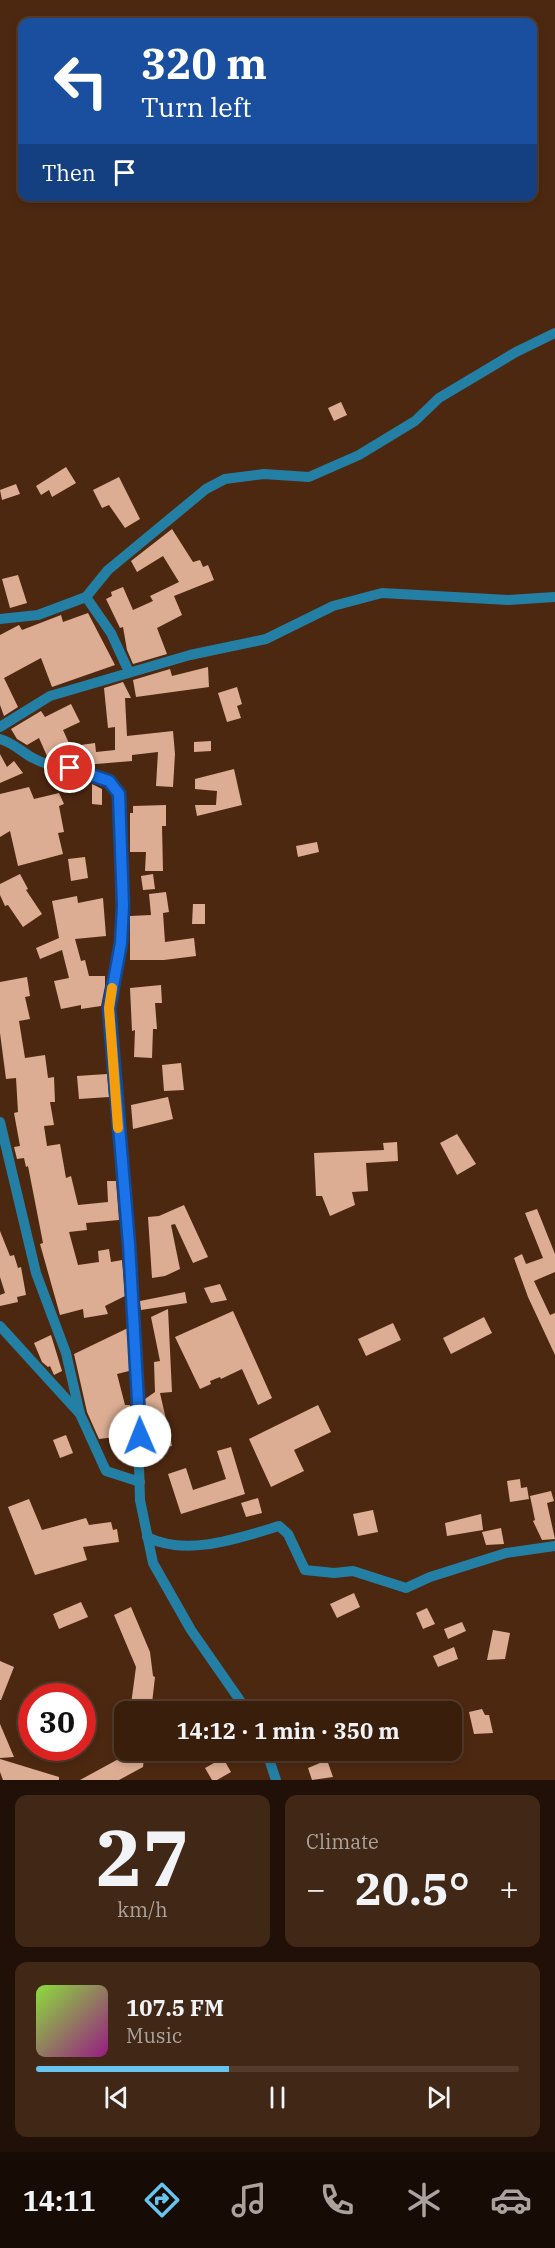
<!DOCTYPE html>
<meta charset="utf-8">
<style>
body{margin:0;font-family:"IBM Plex Serif",serif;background:#412715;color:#f1f3f6;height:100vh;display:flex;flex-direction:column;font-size:22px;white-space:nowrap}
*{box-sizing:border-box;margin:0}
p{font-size:20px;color:#aba29d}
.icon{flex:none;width:33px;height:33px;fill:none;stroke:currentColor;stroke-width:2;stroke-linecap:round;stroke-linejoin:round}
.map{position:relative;height:1780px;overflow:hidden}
.side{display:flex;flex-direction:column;gap:15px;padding:15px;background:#201007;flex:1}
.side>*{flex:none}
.top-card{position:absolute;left:18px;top:18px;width:519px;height:183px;border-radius:12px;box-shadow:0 3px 9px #0003,0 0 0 2px #543c2d;background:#1a4fa0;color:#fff;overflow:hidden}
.speed{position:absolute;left:18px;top:1683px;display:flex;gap:12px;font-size:30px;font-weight:700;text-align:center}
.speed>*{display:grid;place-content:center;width:78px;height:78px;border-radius:50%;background:#3a1e0c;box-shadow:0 3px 9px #0003,0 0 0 2px #543c2d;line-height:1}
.speed .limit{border:9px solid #d22;background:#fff;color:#111}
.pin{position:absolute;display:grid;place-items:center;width:51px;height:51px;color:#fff;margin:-26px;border:3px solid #fff;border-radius:50%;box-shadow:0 2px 6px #0007}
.me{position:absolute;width:66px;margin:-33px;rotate:359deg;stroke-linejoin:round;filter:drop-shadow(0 0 4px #0008)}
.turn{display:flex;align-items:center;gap:21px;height:126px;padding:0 24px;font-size:27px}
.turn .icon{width:78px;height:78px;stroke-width:2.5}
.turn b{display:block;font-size:42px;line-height:51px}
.then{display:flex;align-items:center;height:57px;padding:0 24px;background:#0003;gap:12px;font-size:22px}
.big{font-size:45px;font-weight:700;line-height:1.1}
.side .card{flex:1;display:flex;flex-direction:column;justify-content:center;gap:9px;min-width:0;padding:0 21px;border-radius:12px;background:#412715}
.side .dial{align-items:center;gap:0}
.dial b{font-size:78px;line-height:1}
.song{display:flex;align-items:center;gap:18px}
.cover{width:72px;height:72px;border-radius:9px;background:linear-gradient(135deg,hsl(90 70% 55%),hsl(310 70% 35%))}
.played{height:6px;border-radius:3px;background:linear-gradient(90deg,#66c4ef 40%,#543c2d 40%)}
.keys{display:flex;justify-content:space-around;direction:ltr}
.heat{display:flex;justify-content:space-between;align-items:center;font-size:33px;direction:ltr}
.side .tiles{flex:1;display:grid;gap:15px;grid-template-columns:1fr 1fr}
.card:last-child{grid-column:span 2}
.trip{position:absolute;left:114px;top:1701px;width:348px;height:60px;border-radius:12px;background:#3a1e0c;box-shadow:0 3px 9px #0003,0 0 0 2px #543c2d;font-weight:700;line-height:60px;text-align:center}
.dock{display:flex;height:96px;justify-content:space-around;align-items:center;background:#170c05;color:#aba29d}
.dock .icon{width:42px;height:42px}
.dock .on{color:#66c4ef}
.dock b{font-size:27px;color:#f1f3f6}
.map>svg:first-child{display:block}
.building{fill:#dcad93}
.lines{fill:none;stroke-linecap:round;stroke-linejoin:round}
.minor{stroke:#247fa5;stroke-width:10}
.route-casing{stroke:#114b97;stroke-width:15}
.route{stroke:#1a73e8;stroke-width:10}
.slow{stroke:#f59e0b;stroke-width:10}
</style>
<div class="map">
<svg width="555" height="1780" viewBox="0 0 555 1780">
<rect width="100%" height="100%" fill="#4d2810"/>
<g class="building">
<polygon points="341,402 347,415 334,421 328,408"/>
<polygon points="66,467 76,483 52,497 49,490 41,495 36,486"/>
<polygon points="119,477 140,519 125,528 109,505 102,508 93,490"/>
<polygon points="16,484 20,494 2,500 0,490"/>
<polygon points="172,529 193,562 200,560 203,567 208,565 214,580 174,596 182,615 157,628 167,654 133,664 127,650 123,627 120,628 106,599 112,596 111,592 123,587 133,610 153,601 150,596 179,582 163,556 137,572 131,561"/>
<polygon points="18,575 27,603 10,608 2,579"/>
<polygon points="88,613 115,665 52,687 41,658 4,678 18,707 4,716 0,705 0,635 19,625 22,630 61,615 63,622"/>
<polygon points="208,667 209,687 136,697 133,680 170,669 172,676"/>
<polygon points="123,682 131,698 125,698 127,736 173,731 175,754 173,787 156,786 158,752 132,755 132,761 84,765 76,763 74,746 95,743 96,752 115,750 115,727 108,728 104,688"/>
<polygon points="237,687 242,704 237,706 241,718 227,722 218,693"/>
<polygon points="71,704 80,722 63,730 73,752 57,759 47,756 39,738 27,745 17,739 11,729 41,711 45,717"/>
<polygon points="211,741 211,751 194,752 194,742"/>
<polygon points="0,754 7,767 14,761 23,773 0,783"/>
<polygon points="234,769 242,805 197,816 195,805 216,805 217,791 195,789 195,779"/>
<polygon points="92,784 102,789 102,805 92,804"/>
<polygon points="29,787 34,799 59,793 64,804 59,806 64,832 58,833 63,854 18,866 10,831 0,837 0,794"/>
<polygon points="166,805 166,826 162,826 163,871 145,871 146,852 130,852 130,813 133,813 133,806"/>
<polygon points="317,842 319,852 298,857 296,846"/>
<polygon points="85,857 88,878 71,881 68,859"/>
<polygon points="20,874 28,889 26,890 42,914 23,927 8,905 5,906 0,895 0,884"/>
<polygon points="153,874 155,889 143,890 141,876"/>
<polygon points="166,892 169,912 163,913 165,942 194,938 196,956 164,960 130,960 130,916 151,915 149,894"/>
<polygon points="77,896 78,903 103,898 106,936 75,939 81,961 85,960 89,976 105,976 105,986 101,1006 81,1009 81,1005 61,1009 54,981 69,978 62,950 40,959 36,948 59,938 52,901"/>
<polygon points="193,904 205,904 205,924 192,924"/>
<polygon points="27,977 30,996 25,997 30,1019 19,1021 25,1058 45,1055 48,1078 54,1077 55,1102 50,1102 54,1125 44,1126 47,1146 60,1144 66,1178 71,1176 78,1205 108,1202 107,1181 116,1181 119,1220 86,1223 87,1230 69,1232 78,1265 99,1262 98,1251 109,1249 111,1262 122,1260 125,1296 105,1306 108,1314 84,1318 83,1309 60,1315 40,1244 43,1243 28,1166 26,1167 24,1158 17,1159 14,1147 20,1146 14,1113 18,1112 16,1078 6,1079 0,1033 0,982"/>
<polygon points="161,985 162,1003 155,1003 157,1029 153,1029 152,1058 134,1057 135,1030 132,1031 130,988"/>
<polygon points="181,1063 184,1090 164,1091 162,1065"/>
<polygon points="107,1074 109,1097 79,1099 77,1076"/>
<polygon points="168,1097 173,1119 133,1129 131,1105"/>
<polygon points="457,1134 476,1164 457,1175 440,1143"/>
<polygon points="397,1142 398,1161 366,1163 368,1191 352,1192 355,1205 330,1216 322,1196 316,1196 314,1153 384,1150 383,1143"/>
<polygon points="184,1205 208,1257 193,1263 175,1224 171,1225 180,1269 165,1276 152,1278 148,1217 159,1216"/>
<polygon points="537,1209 555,1254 555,1272 534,1281 550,1315 555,1313 555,1355 528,1297 514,1258 522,1254 526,1264 543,1258 525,1213"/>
<polygon points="0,1231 10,1256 14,1255 18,1268 21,1267 26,1295 17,1297 18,1302 0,1306 0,1295 5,1293 0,1277"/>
<polygon points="220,1284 227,1300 211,1303 204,1288"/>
<polygon points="185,1292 187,1303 141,1310 140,1301"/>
<polygon points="168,1309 172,1392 160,1393 172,1446 153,1450 149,1433 146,1434 145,1399 155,1392 154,1362 160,1361 151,1317"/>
<polygon points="233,1311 272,1398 258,1405 242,1369 221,1379 220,1377 210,1381 211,1384 200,1389 175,1337"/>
<polygon points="484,1317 492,1333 451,1354 443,1338"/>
<polygon points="393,1323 401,1340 366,1356 358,1339"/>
<polygon points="128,1328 129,1371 117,1374 125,1405 130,1405 131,1435 99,1439 87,1412 74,1354"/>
<polygon points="51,1335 62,1371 54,1375 50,1366 48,1367 42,1362 34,1343"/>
<polygon points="318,1405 331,1432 294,1450 304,1471 271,1487 249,1439"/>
<polygon points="66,1435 73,1453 60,1458 53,1440"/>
<polygon points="231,1447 245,1494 181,1514 168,1474 186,1468 193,1490 226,1479 217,1451"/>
<polygon points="520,1479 521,1488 527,1487 529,1499 510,1502 507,1481"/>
<polygon points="551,1491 554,1501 547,1503 555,1539 542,1540 533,1521 535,1520 530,1496"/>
<polygon points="258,1498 262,1513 246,1517 241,1503"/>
<polygon points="29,1499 42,1530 86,1518 89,1525 111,1522 113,1530 117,1529 119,1542 83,1547 87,1560 35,1575 8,1507"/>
<polygon points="373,1510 378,1532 358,1536 353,1514"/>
<polygon points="481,1514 483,1530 447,1536 445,1523"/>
<polygon points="501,1528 504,1544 486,1545 482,1532"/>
<polygon points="354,1593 360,1607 337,1618 330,1604"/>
<polygon points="81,1602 88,1617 59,1629 53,1614"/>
<polygon points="131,1607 150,1652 153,1676 155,1677 151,1712 130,1712 136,1667 114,1615"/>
<polygon points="427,1608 435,1624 423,1629 416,1613"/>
<polygon points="462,1622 466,1631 448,1639 444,1629"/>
<polygon points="493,1630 510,1633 505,1659 487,1660"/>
<polygon points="454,1647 458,1659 438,1667 433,1656"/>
<polygon points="0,1661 14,1667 1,1700 0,1700"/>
<polygon points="482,1709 485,1715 489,1715 493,1733 474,1734 469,1712"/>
<polygon points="0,1724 14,1757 0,1758"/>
<polygon points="125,1750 145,1750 143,1767 119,1780 80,1780 124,1756"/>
<polygon points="223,1758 231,1772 217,1780 212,1780 205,1768"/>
<polygon points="0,1759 59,1777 59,1780 3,1780 0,1772"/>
<polygon points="327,1760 333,1777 312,1780 308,1768"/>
</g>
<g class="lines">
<g class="minor">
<polyline points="86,597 111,633 129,672"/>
<polyline points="0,619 38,615 86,597 108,570 206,489 225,479 264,474 309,477 359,455 415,421 439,398 516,352 555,333"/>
<polyline points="0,727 50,696 190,655 266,639 333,606 382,593 508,600 555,597"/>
<path d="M0 739C14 743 20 751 33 758 61 774 96 765 119 794L123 906 121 943 109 1008 135 1327 140 1500 153 1563 191 1630 248 1712"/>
<polyline points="0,1122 36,1273 66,1353 80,1414"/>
<polyline points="0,1326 80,1414 106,1471 140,1482"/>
<path d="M147 1537C187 1557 239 1538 279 1526L288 1534 305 1570 334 1573 353 1571 406 1588 430 1577 506 1553 555 1546"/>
<polyline points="266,1750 276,1780"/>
</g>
</g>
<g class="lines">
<defs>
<polyline id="route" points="70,768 109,781 119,794 123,906 121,943 109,1008 129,1244 140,1436"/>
</defs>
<use href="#route" class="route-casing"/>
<use href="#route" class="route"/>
<polyline class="slow" points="112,988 109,1008 118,1128"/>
</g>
</svg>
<div class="speed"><div class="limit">30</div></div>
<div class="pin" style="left:70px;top:768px;background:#d93025"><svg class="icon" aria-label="arrive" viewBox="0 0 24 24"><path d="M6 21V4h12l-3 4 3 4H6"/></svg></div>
<svg class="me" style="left:140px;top:1436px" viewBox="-20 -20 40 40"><circle r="19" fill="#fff"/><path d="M0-13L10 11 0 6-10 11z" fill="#1a73e8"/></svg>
<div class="trip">14:12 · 1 min · 350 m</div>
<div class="top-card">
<div class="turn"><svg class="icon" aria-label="left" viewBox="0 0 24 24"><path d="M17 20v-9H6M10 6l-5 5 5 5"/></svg><div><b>320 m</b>Turn left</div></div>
<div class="then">Then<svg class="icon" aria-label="arrive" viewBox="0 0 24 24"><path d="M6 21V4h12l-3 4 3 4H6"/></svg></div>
</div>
</div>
<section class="side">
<div class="tiles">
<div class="card dial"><b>27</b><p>km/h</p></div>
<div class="card"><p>Climate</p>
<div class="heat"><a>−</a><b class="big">20.5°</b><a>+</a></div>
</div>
<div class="card">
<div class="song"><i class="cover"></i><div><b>107.5 FM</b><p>Music</p></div></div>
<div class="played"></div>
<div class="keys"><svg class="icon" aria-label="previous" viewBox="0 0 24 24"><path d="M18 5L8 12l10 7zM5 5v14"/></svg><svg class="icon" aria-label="pause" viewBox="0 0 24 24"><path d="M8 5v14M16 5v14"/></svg><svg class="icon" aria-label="next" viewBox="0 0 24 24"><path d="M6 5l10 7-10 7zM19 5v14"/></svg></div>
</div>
</div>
</section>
<nav class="dock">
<b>14:11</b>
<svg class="icon on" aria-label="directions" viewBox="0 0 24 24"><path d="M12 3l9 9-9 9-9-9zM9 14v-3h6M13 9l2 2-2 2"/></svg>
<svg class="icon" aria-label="music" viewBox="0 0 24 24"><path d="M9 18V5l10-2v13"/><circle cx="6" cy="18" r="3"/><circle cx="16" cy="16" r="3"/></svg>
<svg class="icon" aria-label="phone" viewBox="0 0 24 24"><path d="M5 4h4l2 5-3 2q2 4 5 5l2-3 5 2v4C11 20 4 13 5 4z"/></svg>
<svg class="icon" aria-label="climate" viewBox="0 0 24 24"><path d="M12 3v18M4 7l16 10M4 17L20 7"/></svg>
<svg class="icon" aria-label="car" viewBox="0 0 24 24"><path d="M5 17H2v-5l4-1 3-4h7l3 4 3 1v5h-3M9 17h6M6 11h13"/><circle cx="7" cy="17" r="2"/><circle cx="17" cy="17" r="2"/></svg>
</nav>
